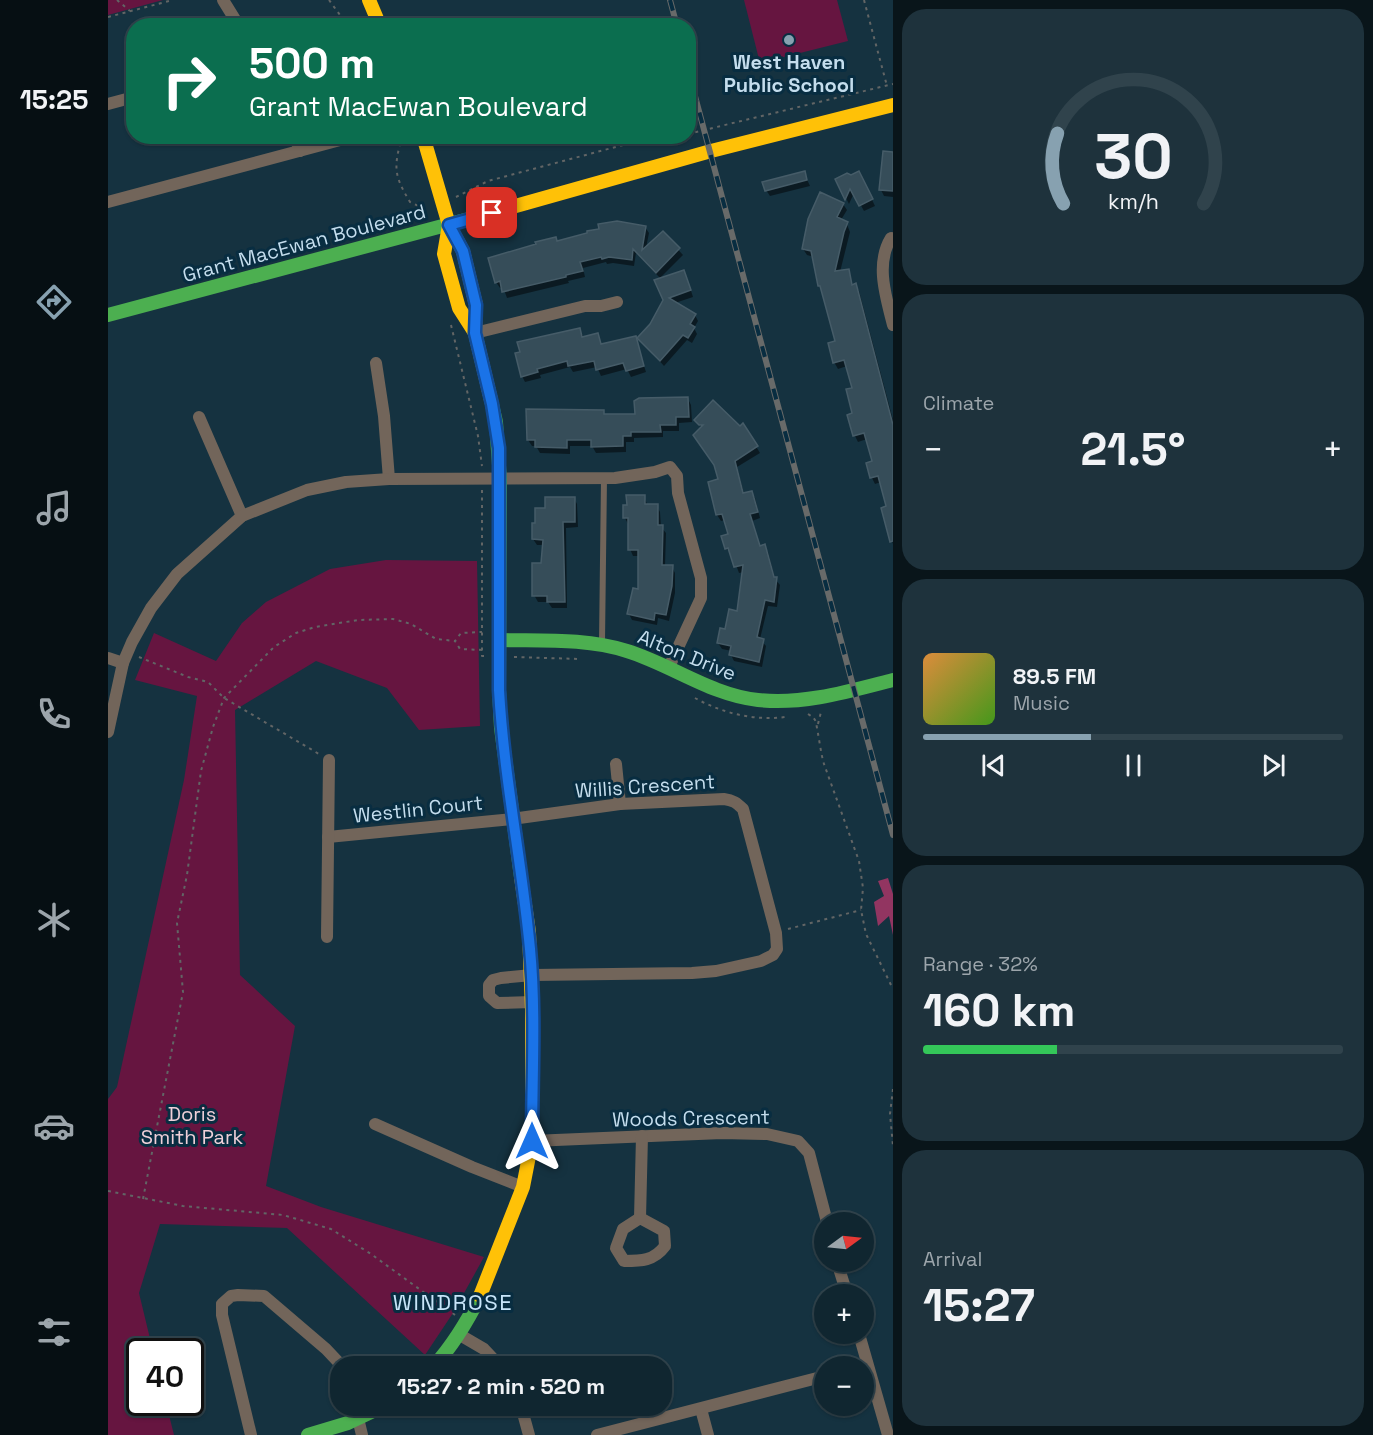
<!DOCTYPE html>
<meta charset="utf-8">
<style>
body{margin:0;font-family:"Space Grotesk",sans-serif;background:#1e323c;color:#f1f3f6;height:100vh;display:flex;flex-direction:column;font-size:22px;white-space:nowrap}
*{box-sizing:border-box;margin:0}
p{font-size:20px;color:#9ca5ab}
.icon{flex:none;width:33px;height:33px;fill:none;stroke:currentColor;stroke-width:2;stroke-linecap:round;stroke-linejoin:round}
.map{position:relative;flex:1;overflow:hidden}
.details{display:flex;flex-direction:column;gap:9px;padding:9px;background:#09151a;width:480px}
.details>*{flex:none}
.top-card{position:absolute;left:18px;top:18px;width:570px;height:126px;border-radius:24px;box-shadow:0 2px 4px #0004,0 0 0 2px #30434c;background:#0b6e4f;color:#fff;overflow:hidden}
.needle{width:39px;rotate:75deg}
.fabs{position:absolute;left:706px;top:1212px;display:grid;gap:12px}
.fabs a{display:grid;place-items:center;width:60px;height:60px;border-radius:50%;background:#102630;box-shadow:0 2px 4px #0004,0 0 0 2px #30434c;font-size:30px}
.speed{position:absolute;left:18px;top:1338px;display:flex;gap:12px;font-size:30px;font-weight:700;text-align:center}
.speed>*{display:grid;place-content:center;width:78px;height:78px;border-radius:50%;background:#102630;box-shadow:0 2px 4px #0004,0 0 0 2px #30434c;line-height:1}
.speed .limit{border:3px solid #111;border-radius:9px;background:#fff;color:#111}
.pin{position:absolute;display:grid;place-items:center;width:51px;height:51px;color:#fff;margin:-26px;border-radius:12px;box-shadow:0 3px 9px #0006}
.me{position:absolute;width:66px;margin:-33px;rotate:0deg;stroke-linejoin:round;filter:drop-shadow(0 0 4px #0008)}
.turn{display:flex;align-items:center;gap:21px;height:126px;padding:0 24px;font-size:27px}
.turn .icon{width:78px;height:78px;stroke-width:2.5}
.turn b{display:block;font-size:42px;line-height:51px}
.big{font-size:45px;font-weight:700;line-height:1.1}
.details .widget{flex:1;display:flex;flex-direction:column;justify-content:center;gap:9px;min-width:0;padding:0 21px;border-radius:24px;background:#1e323c}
.details .dial{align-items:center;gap:0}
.dial svg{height:156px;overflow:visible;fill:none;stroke:#30434c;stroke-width:7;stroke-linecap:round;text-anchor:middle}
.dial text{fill:#f1f3f6;stroke:none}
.song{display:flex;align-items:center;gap:18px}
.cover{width:72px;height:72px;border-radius:9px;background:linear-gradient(135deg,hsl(30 70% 55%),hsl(100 70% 35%))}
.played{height:6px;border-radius:3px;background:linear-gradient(90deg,#87a1b0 40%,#30434c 40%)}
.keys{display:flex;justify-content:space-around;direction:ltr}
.heat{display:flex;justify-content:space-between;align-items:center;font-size:33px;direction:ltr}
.charge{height:9px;border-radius:4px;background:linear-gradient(90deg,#34c759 32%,#30434c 0)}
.trip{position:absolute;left:222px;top:1356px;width:342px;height:60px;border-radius:24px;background:#102630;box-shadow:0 2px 4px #0004,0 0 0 2px #30434c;font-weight:700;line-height:60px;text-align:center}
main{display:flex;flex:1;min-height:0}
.tab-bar{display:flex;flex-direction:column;width:108px;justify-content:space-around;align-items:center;background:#060f13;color:#9ca5ab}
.tab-bar .icon{width:42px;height:42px}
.tab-bar .on{color:#87a1b0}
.tab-bar b{font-size:27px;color:#f1f3f6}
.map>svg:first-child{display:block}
.green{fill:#661540}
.forest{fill:#923561}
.shadow{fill:#0007}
.building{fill:#364d59;stroke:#465c68;stroke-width:1.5}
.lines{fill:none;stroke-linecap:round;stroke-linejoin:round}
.path{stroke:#626565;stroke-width:2;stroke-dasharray:3 4.5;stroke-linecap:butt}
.lane{stroke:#72655a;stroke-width:6}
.street{stroke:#72655a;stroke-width:12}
.fast{stroke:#4caf50;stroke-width:14}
.slow{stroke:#ffc107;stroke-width:14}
.rail-casing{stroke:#686a69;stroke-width:6}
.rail{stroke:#082d41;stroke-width:4;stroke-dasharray:11;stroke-linecap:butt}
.route-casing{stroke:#114b97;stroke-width:15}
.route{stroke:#1a73e8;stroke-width:10}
.poi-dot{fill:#87a1b0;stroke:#082d41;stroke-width:2}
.labels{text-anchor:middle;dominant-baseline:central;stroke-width:6;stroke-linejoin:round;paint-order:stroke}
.poi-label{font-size:20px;font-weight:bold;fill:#c4dded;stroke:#082d41}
.street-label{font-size:20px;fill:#c4dded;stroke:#082d41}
.park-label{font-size:20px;fill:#efd0d9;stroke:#082d41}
.quarter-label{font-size:22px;letter-spacing:1.5px;fill:#c8e5f9;stroke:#082d41}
</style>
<main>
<nav class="tab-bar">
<b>15:25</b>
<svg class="icon on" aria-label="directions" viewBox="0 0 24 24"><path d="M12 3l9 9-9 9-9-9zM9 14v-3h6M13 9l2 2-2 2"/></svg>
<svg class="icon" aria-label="music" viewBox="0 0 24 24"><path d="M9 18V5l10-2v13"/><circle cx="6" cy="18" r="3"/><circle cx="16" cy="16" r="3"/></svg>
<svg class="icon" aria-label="phone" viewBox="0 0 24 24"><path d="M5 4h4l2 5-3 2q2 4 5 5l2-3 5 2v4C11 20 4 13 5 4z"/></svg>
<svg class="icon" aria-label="climate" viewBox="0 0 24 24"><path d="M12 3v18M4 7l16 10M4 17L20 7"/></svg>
<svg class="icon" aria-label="car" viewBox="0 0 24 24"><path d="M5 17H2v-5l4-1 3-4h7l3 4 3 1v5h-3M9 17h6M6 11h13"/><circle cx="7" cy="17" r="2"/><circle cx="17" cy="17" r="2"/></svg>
<svg class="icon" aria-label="filters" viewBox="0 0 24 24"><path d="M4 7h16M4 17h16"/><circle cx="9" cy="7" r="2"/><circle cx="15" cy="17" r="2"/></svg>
</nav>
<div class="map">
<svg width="785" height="1435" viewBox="0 0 785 1435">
<rect width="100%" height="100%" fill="#153240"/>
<g class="green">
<polygon points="0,0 55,0 0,15"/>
<polygon points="636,0 729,0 740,41 652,63"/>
<polygon points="278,560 369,561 372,726 311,730 279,688 208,661 127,710 132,975 187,1026 158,1186 213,1207 376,1257 345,1313 317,1355 179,1228 52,1224 31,1293 45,1351 32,1352 32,1402 58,1403 66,1435 0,1435 0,1099 9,1087 76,780 89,696 27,680 46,633 108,661 134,623 158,602 222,569"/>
</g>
<polygon class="forest" points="780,878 785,894 785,935 781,916 770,926 766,902 776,896 770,881"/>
<g class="shadow">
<polygon points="785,154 785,197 776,196 773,190"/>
<polygon points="696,173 702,186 662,196 658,190"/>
<polygon points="754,179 767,206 756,211 746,193 741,204 729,180"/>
<polygon points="735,204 739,210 733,220 738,222 742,232 732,272 740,270 745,286 747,285 751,291 785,420 785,544 780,528 779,507 773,482 767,484 764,478 766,462 759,439 750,442 747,436 746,389 739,366 730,369 726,362 729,342 715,292 711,286 706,257 699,255 695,249"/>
<polygon points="537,227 541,233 538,248 555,233 575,255 552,278 528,253 526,266 505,263 499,264 498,262 475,268 477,277 460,281 461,283 399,298 395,287 392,288 388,282 449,242"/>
<polygon points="579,278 585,297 567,303 587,315 590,321 586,328 589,334 584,343 579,340 556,366 531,338 543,324 556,300"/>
<polygon points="471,329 476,338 490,335 494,346 527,338 538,372 523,377 519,369 493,376 489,367 465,372 462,367 432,375 433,378 417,382 414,376"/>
<polygon points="580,399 583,405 584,422 571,423 571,431 555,431 555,437 526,438 526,442 518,442 518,452 488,453 484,446 462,446 462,454 432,453 428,446 424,446 420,440 495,412 497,415 528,415"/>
<polygon points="588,420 631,427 635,425 652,453 629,467 636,494 643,492 647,498 652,518 644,521 652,547 656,546 660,552 667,579 672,585 669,607 660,606 652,639 658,646 654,667 626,661 623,655 624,651 614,649 610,643 630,613 636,572 631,573 624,554 619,549 615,537 621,535 617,520 613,521 609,515 602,483 611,480 594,428"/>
<polygon points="536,497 540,506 549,506 552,512 553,527 558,533 557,566 564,567 567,573 567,593 561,621 550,618 549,625 524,620 521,614 531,591 532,556 525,556 522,549 520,524 517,518"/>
<polygon points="466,498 469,504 470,527 458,528 459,608 444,608 440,602 430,602 426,595 435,564 436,545 429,545 425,539 428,525 438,509"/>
</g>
<g class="building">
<polygon points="775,151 785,152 785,191 771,190"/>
<polygon points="697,171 699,180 657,191 654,182"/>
<polygon points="751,171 765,199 751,206 742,189 737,200 727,179 739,173 743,175"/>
<polygon points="712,192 736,203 729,217 740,222 736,232 727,271 741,269 744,285 748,283 785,425 785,541 782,542 773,508 778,506 770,476 762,478 758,463 764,461 756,433 745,436 739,415 744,413 738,389 744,388 736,360 725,363 720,343 727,341 712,286 710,286 703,251 694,249 700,219"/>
<polygon points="509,221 538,226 534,250 555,231 572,248 548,273 525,249 524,260 501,257 494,259 493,257 472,262 475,271 458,275 458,277 394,292 392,281 387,283 380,258 428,244 427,242 448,237 449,241 479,233 479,231 491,229 490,224"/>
<polygon points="576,270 583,290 561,298 588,314 582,324 587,327 580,338 575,335 552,361 529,338 542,324 555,300 546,280"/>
<polygon points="472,328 474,337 490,333 493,344 528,336 536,366 518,371 515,363 488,370 486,361 460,366 459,361 429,369 430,372 413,377 407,353 412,352 409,342"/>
<polygon points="580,397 581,417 568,417 568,425 552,425 553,432 523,432 523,436 515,436 515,446 483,447 483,440 459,440 459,448 427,447 427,440 419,440 418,409 496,410 496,414 527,414 526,401 531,398"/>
<polygon points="605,400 632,426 635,423 650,446 627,461 635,493 644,491 650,512 642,514 652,546 657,544 666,577 669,577 666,602 657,600 649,637 656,639 651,662 621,655 623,646 609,643 612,628 617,629 621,609 629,611 635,565 626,567 620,548 617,549 613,536 620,534 614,514 608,515 600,482 610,479 606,465 585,435 595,425 591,425 586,420"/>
<polygon points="518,495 537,495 537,504 550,504 550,525 555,525 554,565 565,565 564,586 558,615 547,613 546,620 519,614 525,588 530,589 530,550 520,550 520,518 515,518 515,505 519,505"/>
<polygon points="437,497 467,497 467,522 455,522 457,602 439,602 439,596 424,596 424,563 433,563 435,540 424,539 424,523 427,523 427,508 437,508"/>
</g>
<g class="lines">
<g class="path">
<polyline points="9,0 22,11"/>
<polyline points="221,0 240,26"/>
<polyline points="756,0 779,86"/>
<polyline points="0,17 65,0"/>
<polyline points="580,134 785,84"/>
<path d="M294 136C286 167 285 174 302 202L315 208"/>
<polyline points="348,197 380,181 530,141 556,141 571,136"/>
<polyline points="317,217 315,208 320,207"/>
<polyline points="343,325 370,436 374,466"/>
<polyline points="374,490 374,656 376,656"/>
<polyline points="374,650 352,649 347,641 353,633 374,632"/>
<polyline points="31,657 80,677 100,682 116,698 211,754"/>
<polyline points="406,657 472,659"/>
<path d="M587 698C614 713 646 721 677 717"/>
<path d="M700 714C703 716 705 717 707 720 709 723 713 756 716 764L751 861 755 888 753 910 758 934 785 989"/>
<polyline points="710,724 713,712"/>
<polyline points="680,929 753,910"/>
<polyline points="785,1089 782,1114 785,1146"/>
<polyline points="0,1191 75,1206 175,1215 223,1229 263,1254 347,1315"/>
<polyline points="35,1199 75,992 69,923 79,875 93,771 105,727 116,698 166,647 188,633 207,627 250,620 285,619 303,624 328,639 347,641"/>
</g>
<polyline class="lane" points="494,642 496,478"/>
<g class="street">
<polyline points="115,0 131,26"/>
<polyline points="0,104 26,97"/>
<polyline points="187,136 192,151"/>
<polyline points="0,202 247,136"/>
<path d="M783 238C767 264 778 297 785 325"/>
<polyline points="367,333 477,306 493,306 509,302"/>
<polyline points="268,363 276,416 281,479"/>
<polyline points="91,417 134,516"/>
<polyline points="0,658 15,663"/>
<polyline points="0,732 15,663 24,642 43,608 69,574 134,516 199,490 238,482 281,479 507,478 547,472 562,467 569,476 570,493 593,578 593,598 561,667"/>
<polyline points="508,764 512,804"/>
<path d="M220 837 404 819 512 804 616 799C625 800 629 803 635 809L668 933 669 949 665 955 653 961 608 971 584 973 424 975 393 978 385 980 381 985V996L389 1003 424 1002"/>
<polyline points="219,937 221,760"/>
<polyline points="267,1124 364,1167 415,1187"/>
<polyline points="424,1141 614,1133 659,1134 690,1141 701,1153 719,1222"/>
<path d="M532 1218 556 1231 557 1246C546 1261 533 1261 516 1261L508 1248 515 1229Z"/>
<polyline points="532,1218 534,1136"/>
<polyline points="729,1262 739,1294"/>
<polyline points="751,1334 780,1435"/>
<polyline points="352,1335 376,1349 392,1366"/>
<polyline points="247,1406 254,1435"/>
<polyline points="413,1406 421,1435"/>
<polyline points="593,1409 600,1435"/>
<polyline points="143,1435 114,1315 114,1304 123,1296 130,1295 156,1296 218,1349 234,1366"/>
<polyline points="489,1435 717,1376"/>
</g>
<g class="fast">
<polyline points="0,315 372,216"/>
<polyline points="383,400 388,422 392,480 391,690 393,728 413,877"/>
<path d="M392 640C434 641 478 638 519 651 564 665 603 695 650 700 696 705 742 691 785 680"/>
<path d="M326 1366C346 1344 359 1322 372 1296"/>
<polyline points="200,1435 240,1423 276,1406"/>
</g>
<g class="slow">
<polyline points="261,0 272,26"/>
<polyline points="315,136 341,225 355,251 368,305 367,333 383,400"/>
<polyline points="372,216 603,151 785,105"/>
<polyline points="341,225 336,254 351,308 367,333"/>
<polyline points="372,1296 415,1187 424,1141 424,1010 421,932 413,877"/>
</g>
<defs>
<g id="rail">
<polyline points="562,0 569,26"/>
<polyline points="580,70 785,835"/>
</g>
</defs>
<use href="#rail" class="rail-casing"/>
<use href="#rail" class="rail"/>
</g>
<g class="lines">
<defs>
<path id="route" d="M384 213 341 225 355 251 368 305 367 333 384 404 391 448V690C396 778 414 863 422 949 428 1013 424 1078 424 1141"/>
</defs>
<use href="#route" class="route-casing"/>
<use href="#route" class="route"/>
</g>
<circle class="poi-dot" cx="681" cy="40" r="6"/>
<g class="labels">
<g class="poi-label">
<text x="681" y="62">West Haven<tspan x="681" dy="23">Public School</tspan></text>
</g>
<g class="street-label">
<text transform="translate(196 243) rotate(-15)">Grant MacEwan Boulevard</text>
<text transform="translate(579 655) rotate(22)">Alton Drive</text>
<text transform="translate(537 786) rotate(-4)">Willis Crescent</text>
<text transform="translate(310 809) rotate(-6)">Westlin Court</text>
<text transform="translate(583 1118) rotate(-1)">Woods Crescent</text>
</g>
<g class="park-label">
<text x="84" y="1114">Doris<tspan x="84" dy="23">Smith Park</tspan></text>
</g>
<g class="quarter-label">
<text x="345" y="1302">WINDROSE</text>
</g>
</g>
</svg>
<div class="fabs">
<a><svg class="needle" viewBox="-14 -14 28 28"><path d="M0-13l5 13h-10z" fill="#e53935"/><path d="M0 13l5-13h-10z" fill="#9ca5ab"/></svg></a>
<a>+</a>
<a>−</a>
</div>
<div class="speed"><div class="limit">40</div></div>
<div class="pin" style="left:384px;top:213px;background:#d93025"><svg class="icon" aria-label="arrive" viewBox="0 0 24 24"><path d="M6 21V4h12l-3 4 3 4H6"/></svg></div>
<svg class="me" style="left:424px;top:1141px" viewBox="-20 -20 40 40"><path d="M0-17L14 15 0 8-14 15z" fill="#1a73e8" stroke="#fff" stroke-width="4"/></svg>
<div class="trip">15:27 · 2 min · 520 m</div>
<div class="top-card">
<div class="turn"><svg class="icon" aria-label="right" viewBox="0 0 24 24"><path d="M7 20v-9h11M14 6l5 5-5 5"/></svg><div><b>500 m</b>Grant MacEwan Boulevard</div></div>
</div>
</div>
<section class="details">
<div class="widget dial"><svg viewBox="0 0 100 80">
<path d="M14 69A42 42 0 1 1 86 69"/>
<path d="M14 69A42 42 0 0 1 11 33" stroke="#87a1b0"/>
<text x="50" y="56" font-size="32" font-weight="700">30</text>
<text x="50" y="72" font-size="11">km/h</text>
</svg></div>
<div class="widget"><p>Climate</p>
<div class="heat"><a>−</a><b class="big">21.5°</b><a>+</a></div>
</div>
<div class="widget">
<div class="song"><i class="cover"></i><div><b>89.5 FM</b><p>Music</p></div></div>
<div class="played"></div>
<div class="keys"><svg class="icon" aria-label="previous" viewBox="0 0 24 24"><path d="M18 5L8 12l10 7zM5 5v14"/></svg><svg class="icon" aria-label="pause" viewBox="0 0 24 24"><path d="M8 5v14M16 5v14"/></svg><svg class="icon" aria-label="next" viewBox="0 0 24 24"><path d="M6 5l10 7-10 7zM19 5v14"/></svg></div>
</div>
<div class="widget"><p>Range · 32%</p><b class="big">160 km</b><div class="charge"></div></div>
<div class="widget"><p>Arrival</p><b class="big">15:27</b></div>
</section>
</main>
